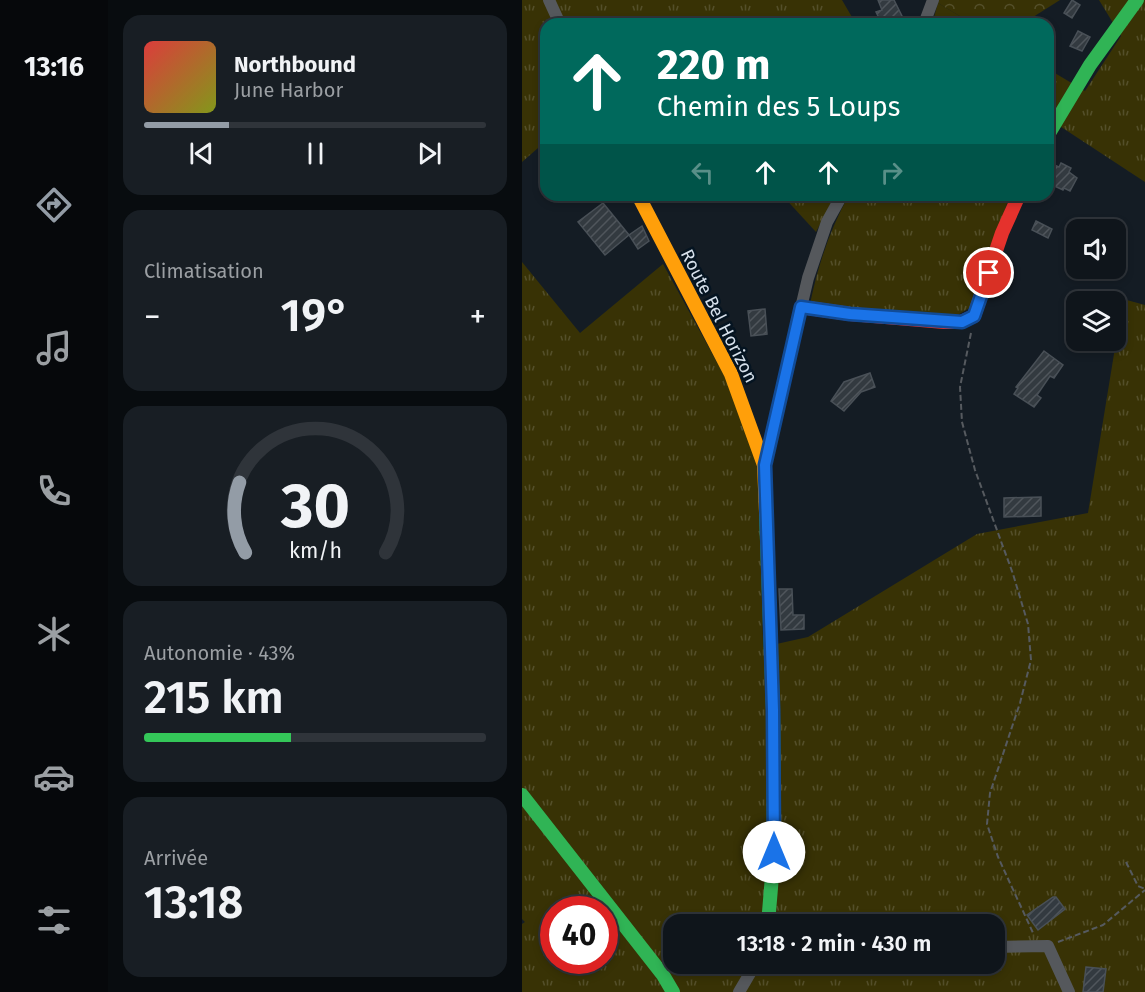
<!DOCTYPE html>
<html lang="fr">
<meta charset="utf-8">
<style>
body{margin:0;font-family:"Fira Sans",sans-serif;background:#181e24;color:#f1f3f6;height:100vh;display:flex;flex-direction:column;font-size:22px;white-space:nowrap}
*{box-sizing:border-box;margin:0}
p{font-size:20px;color:#9b9fa3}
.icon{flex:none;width:33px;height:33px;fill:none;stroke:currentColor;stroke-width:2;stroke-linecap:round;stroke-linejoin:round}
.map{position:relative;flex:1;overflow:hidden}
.panel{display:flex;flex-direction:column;gap:15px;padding:15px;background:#080c0f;width:414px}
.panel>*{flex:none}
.guide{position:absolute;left:18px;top:18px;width:514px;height:183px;border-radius:18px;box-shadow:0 3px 9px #0003,0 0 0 2px #2f343a;background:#00695c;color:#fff;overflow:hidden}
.controls{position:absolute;left:544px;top:219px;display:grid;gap:12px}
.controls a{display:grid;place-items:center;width:60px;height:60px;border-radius:12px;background:#0f151b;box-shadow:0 3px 9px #0003,0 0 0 2px #2f343a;font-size:30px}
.speed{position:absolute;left:18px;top:896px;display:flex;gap:12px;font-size:30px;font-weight:700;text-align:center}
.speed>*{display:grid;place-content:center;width:78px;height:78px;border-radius:50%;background:#0f151b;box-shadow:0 3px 9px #0003,0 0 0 2px #2f343a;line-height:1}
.speed .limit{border:9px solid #d22;background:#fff;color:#111}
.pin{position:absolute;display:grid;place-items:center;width:51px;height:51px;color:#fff;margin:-26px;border:3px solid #fff;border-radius:50%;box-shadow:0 2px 6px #0007}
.me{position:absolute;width:66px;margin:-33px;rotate:0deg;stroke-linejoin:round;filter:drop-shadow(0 0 4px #0008)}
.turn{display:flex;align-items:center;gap:21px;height:126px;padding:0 18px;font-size:27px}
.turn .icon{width:78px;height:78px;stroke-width:2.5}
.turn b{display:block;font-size:42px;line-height:51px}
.lanes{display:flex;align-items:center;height:57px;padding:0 18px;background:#0003;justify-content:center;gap:30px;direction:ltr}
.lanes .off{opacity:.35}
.big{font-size:45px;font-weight:600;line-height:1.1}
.panel .card{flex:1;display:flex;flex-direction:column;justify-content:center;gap:9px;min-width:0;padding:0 21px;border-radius:18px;background:#181e24}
.panel .dial{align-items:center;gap:0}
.dial svg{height:156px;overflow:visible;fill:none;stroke:#2f343a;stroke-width:7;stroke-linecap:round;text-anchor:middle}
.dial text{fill:#f1f3f6;stroke:none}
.song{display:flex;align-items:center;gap:18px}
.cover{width:72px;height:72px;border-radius:9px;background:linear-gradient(135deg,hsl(0 70% 55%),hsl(70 70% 35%))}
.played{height:6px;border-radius:3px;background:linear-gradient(90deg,#939ca6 25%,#2f343a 25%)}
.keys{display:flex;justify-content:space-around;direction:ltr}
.heat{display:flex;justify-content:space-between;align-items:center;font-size:33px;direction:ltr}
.charge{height:9px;border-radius:4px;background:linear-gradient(90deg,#34c759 43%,#2f343a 0)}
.trip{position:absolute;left:141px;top:914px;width:342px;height:60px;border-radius:18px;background:#0f151b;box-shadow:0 3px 9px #0003,0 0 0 2px #2f343a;font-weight:600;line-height:60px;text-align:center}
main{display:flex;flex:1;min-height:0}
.dock{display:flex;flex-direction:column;width:108px;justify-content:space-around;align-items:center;background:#06080b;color:#9b9fa3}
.dock .icon{width:42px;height:42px}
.dock .selected{color:#939ca6}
.dock b{font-size:27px;color:#f1f3f6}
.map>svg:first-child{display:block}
.grass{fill:url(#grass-tufts);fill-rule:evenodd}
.forest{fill:url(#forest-crowns)}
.building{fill:url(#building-hatch);stroke:#495057;stroke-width:1.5}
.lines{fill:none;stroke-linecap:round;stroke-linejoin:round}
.path{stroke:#565a5f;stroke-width:2;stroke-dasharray:6 3;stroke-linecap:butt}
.street{stroke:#55585c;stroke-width:12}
.fast{stroke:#30b455;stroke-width:14}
.slow{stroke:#ff9f0a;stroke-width:14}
.jam{stroke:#e5322d;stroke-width:14}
.route-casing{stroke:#114b97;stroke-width:15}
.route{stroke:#1a73e8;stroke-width:10}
.labels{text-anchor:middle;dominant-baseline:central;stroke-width:5;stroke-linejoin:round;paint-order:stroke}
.street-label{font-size:18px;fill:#d7e1ec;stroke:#051421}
</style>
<main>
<nav class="dock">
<b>13:16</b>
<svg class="icon selected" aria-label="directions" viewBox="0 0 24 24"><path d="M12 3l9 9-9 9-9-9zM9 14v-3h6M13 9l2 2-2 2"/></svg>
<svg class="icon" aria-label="music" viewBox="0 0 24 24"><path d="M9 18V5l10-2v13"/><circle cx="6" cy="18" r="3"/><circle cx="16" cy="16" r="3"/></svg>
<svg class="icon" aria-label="phone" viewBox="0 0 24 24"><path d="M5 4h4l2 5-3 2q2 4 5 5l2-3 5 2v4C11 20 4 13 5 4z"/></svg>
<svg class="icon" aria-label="climate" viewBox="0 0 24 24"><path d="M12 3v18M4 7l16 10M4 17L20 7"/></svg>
<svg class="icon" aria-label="car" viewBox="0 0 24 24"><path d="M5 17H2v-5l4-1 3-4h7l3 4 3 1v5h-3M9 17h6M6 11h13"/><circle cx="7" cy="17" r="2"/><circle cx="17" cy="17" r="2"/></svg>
<svg class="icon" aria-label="filters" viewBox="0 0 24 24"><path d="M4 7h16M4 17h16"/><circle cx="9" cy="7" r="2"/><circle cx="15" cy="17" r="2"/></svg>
</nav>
<section class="panel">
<div class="card">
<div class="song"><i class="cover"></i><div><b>Northbound</b><p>June Harbor</p></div></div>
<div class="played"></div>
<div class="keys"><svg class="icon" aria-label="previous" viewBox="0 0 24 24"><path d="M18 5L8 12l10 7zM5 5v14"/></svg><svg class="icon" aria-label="pause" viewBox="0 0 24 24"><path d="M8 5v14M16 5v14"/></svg><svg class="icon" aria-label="next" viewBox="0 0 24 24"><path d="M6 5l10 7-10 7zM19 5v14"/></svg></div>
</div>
<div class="card"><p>Climatisation</p>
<div class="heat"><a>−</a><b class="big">19°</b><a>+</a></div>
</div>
<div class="card dial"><svg viewBox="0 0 100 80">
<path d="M14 69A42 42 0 1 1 86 69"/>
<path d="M14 69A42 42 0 0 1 11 33" stroke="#939ca6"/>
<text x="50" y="56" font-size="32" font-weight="700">30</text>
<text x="50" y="72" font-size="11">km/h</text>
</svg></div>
<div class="card"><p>Autonomie · 43%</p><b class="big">215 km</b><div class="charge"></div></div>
<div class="card"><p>Arrivée</p><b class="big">13:18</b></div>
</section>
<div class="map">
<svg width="623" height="992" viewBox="0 0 623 992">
<defs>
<pattern id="grass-tufts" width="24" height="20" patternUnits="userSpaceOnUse" patternTransform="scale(1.5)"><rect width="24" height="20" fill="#383205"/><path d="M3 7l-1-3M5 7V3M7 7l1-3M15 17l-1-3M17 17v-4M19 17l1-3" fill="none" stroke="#544f2a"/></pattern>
<pattern id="forest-crowns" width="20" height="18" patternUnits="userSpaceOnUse" patternTransform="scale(1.5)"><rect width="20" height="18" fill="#383205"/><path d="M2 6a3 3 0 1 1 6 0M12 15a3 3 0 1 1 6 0" fill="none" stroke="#544f2a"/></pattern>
<pattern id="building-hatch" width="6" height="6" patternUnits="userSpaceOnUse" patternTransform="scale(1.5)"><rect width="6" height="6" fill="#333a40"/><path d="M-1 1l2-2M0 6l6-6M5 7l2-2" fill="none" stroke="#50565c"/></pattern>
</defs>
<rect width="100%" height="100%" fill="#141c24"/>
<g class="grass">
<polygon points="0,0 320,0 334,24 24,24 24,141 0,162"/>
<polygon points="577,0 623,0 623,182 527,119 526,69 563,91 599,36"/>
<polygon points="416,3 451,24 410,24"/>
<polygon points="260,195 313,195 294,232"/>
<path d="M327 195H488L449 307 434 316 288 304C296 265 308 229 327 195Z"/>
<path d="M0 262 58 333 141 264 203 377 237 468 241 647 286 637 455 534 566 513 601 299 623 305V992H0V924L3 922 0 919ZM32 909H82V960H32ZM152 924H472V963H152Z"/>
</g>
<polygon class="forest" points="417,0 538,0 500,24 451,24 416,3"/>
<g class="building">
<polygon points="356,0 372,0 384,24 360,24 354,12 360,10"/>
<polygon points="550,0 558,5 550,18 542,13"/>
<polygon points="556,31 568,37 560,51 548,46"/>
<polygon points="539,163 549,168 547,172 555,178 548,191 542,188 541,190 526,183 526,178 532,165 537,167"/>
<polygon points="81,203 107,235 83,255 56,222"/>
<polygon points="514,221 530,229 526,238 510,230"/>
<polygon points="120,226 127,241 116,249 107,235"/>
<polygon points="243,309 245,334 229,336 226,311"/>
<polygon points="522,351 541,365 532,378 528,376 515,395 519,398 512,407 492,394 496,388 494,387"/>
<polygon points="348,373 353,387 339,392 322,411 309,401 322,382"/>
<polygon points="519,497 519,516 482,517 482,498"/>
<polygon points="257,589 270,589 271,615 282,615 282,629 259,630"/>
<polygon points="531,897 534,897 543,909 516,930 505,915"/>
<polygon points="564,967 584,969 581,992 561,992"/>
</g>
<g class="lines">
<g class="path">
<polyline points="449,333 438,387 440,422 453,470 491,574 506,624 509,660 498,703 468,793 465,824 476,857 512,935"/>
<polyline points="604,862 616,886 623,889"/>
<polyline points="536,942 581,925 623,890"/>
</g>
<g class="street">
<polyline points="27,0 38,24"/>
<polyline points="402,24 411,0"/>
<polyline points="242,465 286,278 305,222 320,195"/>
<polyline points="472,947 526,946 547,992"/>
<polyline points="217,992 234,963"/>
</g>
<g class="fast">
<polyline points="526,135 568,65 615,0"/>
<polyline points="244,513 251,710 252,852 246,924"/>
<polyline points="0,795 141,975 151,992"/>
</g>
<polyline class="slow" points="116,195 209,374 242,465 244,513"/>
<polyline class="jam" points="279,307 328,314 422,322 439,322 452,316 480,233 497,195"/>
</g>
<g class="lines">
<defs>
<polyline id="route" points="252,852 251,710 243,465 279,307 328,314 440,322 452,316 467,273"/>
</defs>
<use href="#route" class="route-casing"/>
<use href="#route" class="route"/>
</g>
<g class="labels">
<g class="street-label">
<text transform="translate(197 316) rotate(63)">Route Bel Horizon</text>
</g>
</g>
</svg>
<div class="controls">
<a><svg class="icon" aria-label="sound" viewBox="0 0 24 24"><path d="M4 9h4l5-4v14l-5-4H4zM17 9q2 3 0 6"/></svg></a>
<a><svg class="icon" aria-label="layers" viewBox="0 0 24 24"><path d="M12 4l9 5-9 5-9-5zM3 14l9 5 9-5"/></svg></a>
</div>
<div class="speed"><div class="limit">40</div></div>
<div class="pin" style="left:467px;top:273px;background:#d93025"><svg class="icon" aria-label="arrive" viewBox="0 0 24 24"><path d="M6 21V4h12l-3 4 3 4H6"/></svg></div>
<svg class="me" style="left:252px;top:852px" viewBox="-20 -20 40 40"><circle r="19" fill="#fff"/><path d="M0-13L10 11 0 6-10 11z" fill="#1a73e8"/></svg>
<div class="trip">13:18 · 2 min · 430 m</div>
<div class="guide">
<div class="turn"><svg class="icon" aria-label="ahead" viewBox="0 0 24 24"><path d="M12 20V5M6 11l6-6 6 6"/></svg><div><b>220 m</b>Chemin des 5 Loups</div></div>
<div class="lanes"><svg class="icon off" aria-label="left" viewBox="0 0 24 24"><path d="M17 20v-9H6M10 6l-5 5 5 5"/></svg><svg class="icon" aria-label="ahead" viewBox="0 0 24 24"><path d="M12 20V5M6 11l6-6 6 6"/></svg><svg class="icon" aria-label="ahead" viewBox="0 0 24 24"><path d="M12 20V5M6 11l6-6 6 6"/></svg><svg class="icon off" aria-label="right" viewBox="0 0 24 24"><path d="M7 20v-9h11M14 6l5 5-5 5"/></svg></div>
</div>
</div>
</main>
